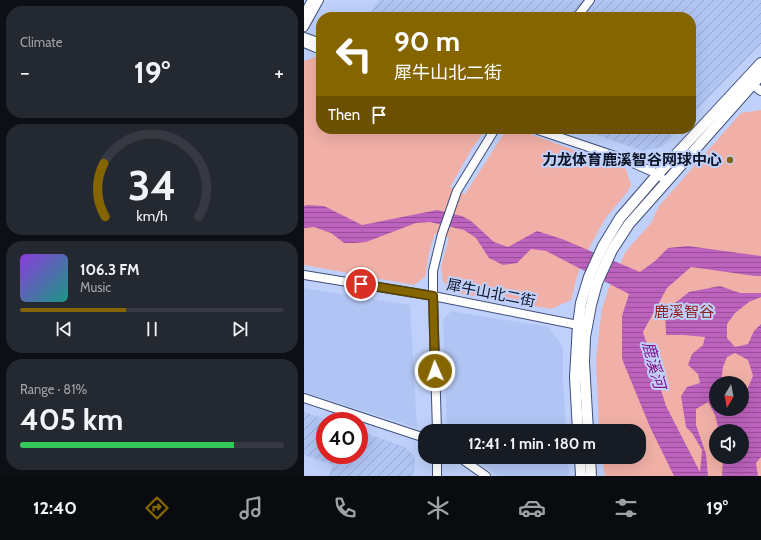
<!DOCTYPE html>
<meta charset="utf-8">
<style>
body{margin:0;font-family:Cabin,"Noto Sans SC",sans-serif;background:#242831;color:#f1f3f6;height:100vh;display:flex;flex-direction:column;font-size:15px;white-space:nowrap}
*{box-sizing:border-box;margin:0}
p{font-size:13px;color:#9ea1a6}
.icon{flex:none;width:22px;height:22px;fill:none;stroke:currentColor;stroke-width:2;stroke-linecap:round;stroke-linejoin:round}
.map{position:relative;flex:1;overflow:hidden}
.sheet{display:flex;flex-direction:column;gap:6px;padding:6px;background:#0d0f14;width:304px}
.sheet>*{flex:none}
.top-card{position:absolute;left:12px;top:12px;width:380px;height:122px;border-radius:16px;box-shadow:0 4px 16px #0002;background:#856500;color:#fff;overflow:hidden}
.needle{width:26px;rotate:190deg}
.buttons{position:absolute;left:405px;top:376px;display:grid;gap:8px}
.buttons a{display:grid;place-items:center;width:40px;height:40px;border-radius:50%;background:#171b24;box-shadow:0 4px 16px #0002;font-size:20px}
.speed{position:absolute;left:12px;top:412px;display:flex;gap:8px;font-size:20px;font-weight:700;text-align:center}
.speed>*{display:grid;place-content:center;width:52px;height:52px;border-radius:50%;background:#171b24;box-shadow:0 4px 16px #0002;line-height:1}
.speed .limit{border:6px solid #d22;background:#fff;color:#111}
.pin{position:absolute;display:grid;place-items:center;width:34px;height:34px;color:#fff;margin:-17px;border:2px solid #fff;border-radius:50%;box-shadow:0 1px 4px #0007}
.me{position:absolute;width:44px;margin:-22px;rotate:358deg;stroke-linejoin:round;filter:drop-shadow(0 0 3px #0008)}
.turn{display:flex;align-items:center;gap:14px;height:84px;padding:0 12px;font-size:18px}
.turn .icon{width:52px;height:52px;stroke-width:2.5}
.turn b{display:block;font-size:28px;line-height:34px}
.then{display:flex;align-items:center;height:38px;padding:0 12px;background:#0003;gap:8px;font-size:15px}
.big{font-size:30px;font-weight:800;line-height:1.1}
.sheet .card{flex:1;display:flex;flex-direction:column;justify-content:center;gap:6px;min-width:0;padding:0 14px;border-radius:16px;background:#242831}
.sheet .dial{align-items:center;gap:0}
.dial svg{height:104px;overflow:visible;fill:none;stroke:#363941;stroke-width:7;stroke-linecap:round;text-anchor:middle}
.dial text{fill:#f1f3f6;stroke:none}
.song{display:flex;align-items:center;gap:12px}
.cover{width:48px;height:48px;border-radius:6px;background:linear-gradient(135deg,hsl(270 70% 55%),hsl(170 70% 35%))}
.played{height:4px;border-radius:2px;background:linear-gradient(90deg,#856500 40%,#363941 40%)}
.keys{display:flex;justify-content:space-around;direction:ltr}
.heat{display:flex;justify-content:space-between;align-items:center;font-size:22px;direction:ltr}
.charge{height:6px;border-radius:3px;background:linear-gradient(90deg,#34c759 81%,#363941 0)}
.trip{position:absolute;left:114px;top:424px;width:228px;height:40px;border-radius:16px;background:#171b24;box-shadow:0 4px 16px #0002;font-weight:800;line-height:40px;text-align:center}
.tab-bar{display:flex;height:64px;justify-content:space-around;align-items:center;background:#090b0e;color:#9ea1a6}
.tab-bar .icon{width:28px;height:28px}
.tab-bar .current{color:#856500}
.tab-bar b{font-size:18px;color:#f1f3f6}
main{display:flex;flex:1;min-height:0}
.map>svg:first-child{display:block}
.built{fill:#b1c5f4}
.industrial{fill:url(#industrial-furrows)}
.green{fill:#f1b0a7;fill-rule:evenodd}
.water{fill:url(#water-rules);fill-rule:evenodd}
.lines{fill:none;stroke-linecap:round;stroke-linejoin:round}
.minor-casing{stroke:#3d4e7a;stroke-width:10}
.major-casing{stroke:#3d4e7a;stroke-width:12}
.minor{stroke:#fff;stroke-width:8}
.major{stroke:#fff;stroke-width:10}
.route-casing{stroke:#564200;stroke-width:10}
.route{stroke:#856500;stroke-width:7}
.poi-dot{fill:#856500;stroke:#bfd1fb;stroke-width:1.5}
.labels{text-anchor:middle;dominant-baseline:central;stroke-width:4;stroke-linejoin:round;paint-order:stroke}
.poi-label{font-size:15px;font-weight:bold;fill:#0d1426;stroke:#bfd1fb;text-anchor:end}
.street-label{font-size:15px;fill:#0d1426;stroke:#bfd1fb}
.park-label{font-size:15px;fill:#911b1a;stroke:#bfd1fb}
.water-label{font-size:16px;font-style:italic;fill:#87148a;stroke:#bfd1fb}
</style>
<main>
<section class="sheet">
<div class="card"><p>Climate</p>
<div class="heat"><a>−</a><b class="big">19°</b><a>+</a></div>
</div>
<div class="card dial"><svg viewBox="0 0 100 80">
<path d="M14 69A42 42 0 1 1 86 69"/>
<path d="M14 69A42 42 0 0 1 13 28" stroke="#856500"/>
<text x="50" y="56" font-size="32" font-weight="700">34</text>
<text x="50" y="72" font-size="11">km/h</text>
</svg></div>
<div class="card">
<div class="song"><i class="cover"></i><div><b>106.3 FM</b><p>Music</p></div></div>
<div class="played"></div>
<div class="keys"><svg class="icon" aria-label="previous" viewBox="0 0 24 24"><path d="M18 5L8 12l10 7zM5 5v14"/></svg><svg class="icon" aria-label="pause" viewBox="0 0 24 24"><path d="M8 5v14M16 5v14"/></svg><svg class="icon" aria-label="next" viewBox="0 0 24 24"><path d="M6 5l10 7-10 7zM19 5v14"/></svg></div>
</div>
<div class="card"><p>Range · 81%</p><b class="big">405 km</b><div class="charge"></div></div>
</section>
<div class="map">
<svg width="457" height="476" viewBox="0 0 457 476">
<defs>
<pattern id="industrial-furrows" width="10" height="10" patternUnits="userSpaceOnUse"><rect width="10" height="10" fill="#b1c5f4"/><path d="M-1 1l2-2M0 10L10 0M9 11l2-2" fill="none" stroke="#97a8d1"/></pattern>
<pattern id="water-rules" width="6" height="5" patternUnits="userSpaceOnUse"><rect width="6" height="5" fill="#bd62bd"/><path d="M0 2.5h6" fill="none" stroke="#985099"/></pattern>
</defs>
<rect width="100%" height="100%" fill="#bfd1fb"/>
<g class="built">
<polygon points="0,288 106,305 113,428 0,392"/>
<polygon points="147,311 245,327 259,347 259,378 262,431 143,431 139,320"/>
<polygon points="167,457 264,457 265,476 194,476"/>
</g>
<g class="industrial">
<polygon points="75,0 457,0 457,44 387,116 387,17 63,17"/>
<polygon points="277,129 375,129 358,147 338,151"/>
<polygon points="0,412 26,421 21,421 21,455 55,455 55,431 101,447 111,457 110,476 25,476 29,465 0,455"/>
</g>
<g class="green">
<polygon points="14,56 17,58 17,129 182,129 169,147 146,187 161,194 199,135 215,130 322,169 327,185 324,191 301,219 284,250 274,273 267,300 247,309 148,292 139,281 137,267 145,238 131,233 125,253 121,277 110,285 0,265 0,61"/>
<path d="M457 110V476H301L298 457H335V431H295L292 358 298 309 304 290 322 251 347 223 355 206 437 113ZM412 383H438V409H412ZM412 431H438V457H412Z"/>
</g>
<path class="water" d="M3 205 20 206 58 225 133 210 158 216 167 221 190 242 204 247 233 231 258 239 336 272 351 261 364 248 384 246 457 256V276H451L387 267 363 288 339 332 362 406 396 472 398 450 388 433 382 427 377 396 383 387 396 383 394 374 384 365 388 354 399 345 401 337 380 335H362L361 311 385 292 416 286 436 293H457V297L445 302 431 313 423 324V338L431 347 444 344 450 331 457 324V457L452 463 454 476H418L419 457H438V431H415L411 415 404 402 392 409V425L402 454 404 476H370L346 427 318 359V316L325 294 242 251 227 249 213 263 199 265 185 258 172 238 160 230 126 222 112 223 62 242 51 243H40L27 233 10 227 0 228V206ZM431 353 444 360 449 376 442 392 438 398V409H412V383H417L419 367 423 357Z"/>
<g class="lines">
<defs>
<g id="minor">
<polyline points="0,14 8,0"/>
<polyline points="273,17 286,0"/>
<polyline points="0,27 15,0"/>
<polyline points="0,37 17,43"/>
<polyline points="0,43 17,50"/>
<polyline points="448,84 457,91"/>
<polyline points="231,129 317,158 354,174 357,177"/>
<polyline points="0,275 129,296 274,325"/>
<polyline points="0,398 121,438"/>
<polyline points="133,431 129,296 129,271 138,234 153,191 191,129"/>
<polyline points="155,457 182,476"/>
<polyline points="133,476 133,457"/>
</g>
<g id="major">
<polyline points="274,431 271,377 274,325 277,303 285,277 299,246 316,218 354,174 457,63"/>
<polyline points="284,431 280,362 281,337 287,305 293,283 308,250 325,224 457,75"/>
<polyline points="276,457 277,476"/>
<polyline points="286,457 287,476"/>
</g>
</defs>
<use href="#minor" class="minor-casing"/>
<use href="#major" class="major-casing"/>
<use href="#minor" class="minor"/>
<use href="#major" class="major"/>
</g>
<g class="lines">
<defs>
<polyline id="route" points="57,284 129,296 131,371"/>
</defs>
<use href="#route" class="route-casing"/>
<use href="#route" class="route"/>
</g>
<circle class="poi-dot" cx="426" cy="160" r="4"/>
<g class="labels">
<g class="poi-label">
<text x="418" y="160">力龙体育鹿溪智谷网球中心</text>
</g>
<g class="street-label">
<text transform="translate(187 293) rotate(11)">犀牛山北二街</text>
</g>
<g class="park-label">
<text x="380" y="312">鹿溪智谷</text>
</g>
<g class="water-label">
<text transform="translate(350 365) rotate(75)">鹿溪河</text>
</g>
</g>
</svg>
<div class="buttons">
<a><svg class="needle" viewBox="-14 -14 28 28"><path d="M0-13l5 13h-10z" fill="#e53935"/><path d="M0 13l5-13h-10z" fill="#9ea1a6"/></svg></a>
<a><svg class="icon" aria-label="sound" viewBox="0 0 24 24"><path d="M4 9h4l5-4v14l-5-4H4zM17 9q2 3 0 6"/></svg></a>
</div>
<div class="speed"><div class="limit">40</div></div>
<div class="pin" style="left:57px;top:284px;background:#d93025"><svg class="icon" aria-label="arrive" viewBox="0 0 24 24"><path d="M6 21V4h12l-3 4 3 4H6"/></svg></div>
<svg class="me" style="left:131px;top:371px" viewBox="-20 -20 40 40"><circle r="17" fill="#856500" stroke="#fff" stroke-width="3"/><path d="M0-11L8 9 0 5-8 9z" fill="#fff"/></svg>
<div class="trip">12:41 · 1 min · 180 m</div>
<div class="top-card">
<div class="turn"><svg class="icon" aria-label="left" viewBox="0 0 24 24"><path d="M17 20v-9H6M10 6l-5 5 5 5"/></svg><div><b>90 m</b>犀牛山北二街</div></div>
<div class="then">Then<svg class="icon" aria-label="arrive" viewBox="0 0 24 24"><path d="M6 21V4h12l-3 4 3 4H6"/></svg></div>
</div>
</div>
</main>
<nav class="tab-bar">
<b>12:40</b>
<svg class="icon current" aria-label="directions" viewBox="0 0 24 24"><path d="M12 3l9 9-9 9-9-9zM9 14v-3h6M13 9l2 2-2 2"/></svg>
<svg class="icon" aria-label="music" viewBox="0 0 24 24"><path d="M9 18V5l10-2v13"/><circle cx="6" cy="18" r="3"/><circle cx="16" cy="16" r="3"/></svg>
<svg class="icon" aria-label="phone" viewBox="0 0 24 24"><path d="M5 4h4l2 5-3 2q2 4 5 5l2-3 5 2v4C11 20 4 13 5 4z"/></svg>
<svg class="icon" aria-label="climate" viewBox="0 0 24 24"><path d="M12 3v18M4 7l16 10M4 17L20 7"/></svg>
<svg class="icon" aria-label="car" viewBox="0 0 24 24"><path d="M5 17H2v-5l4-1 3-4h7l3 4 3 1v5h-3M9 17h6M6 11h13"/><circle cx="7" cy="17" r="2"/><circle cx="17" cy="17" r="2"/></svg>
<svg class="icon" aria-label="filters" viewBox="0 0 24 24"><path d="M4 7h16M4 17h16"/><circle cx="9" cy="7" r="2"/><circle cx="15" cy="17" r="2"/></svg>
<b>19°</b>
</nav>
